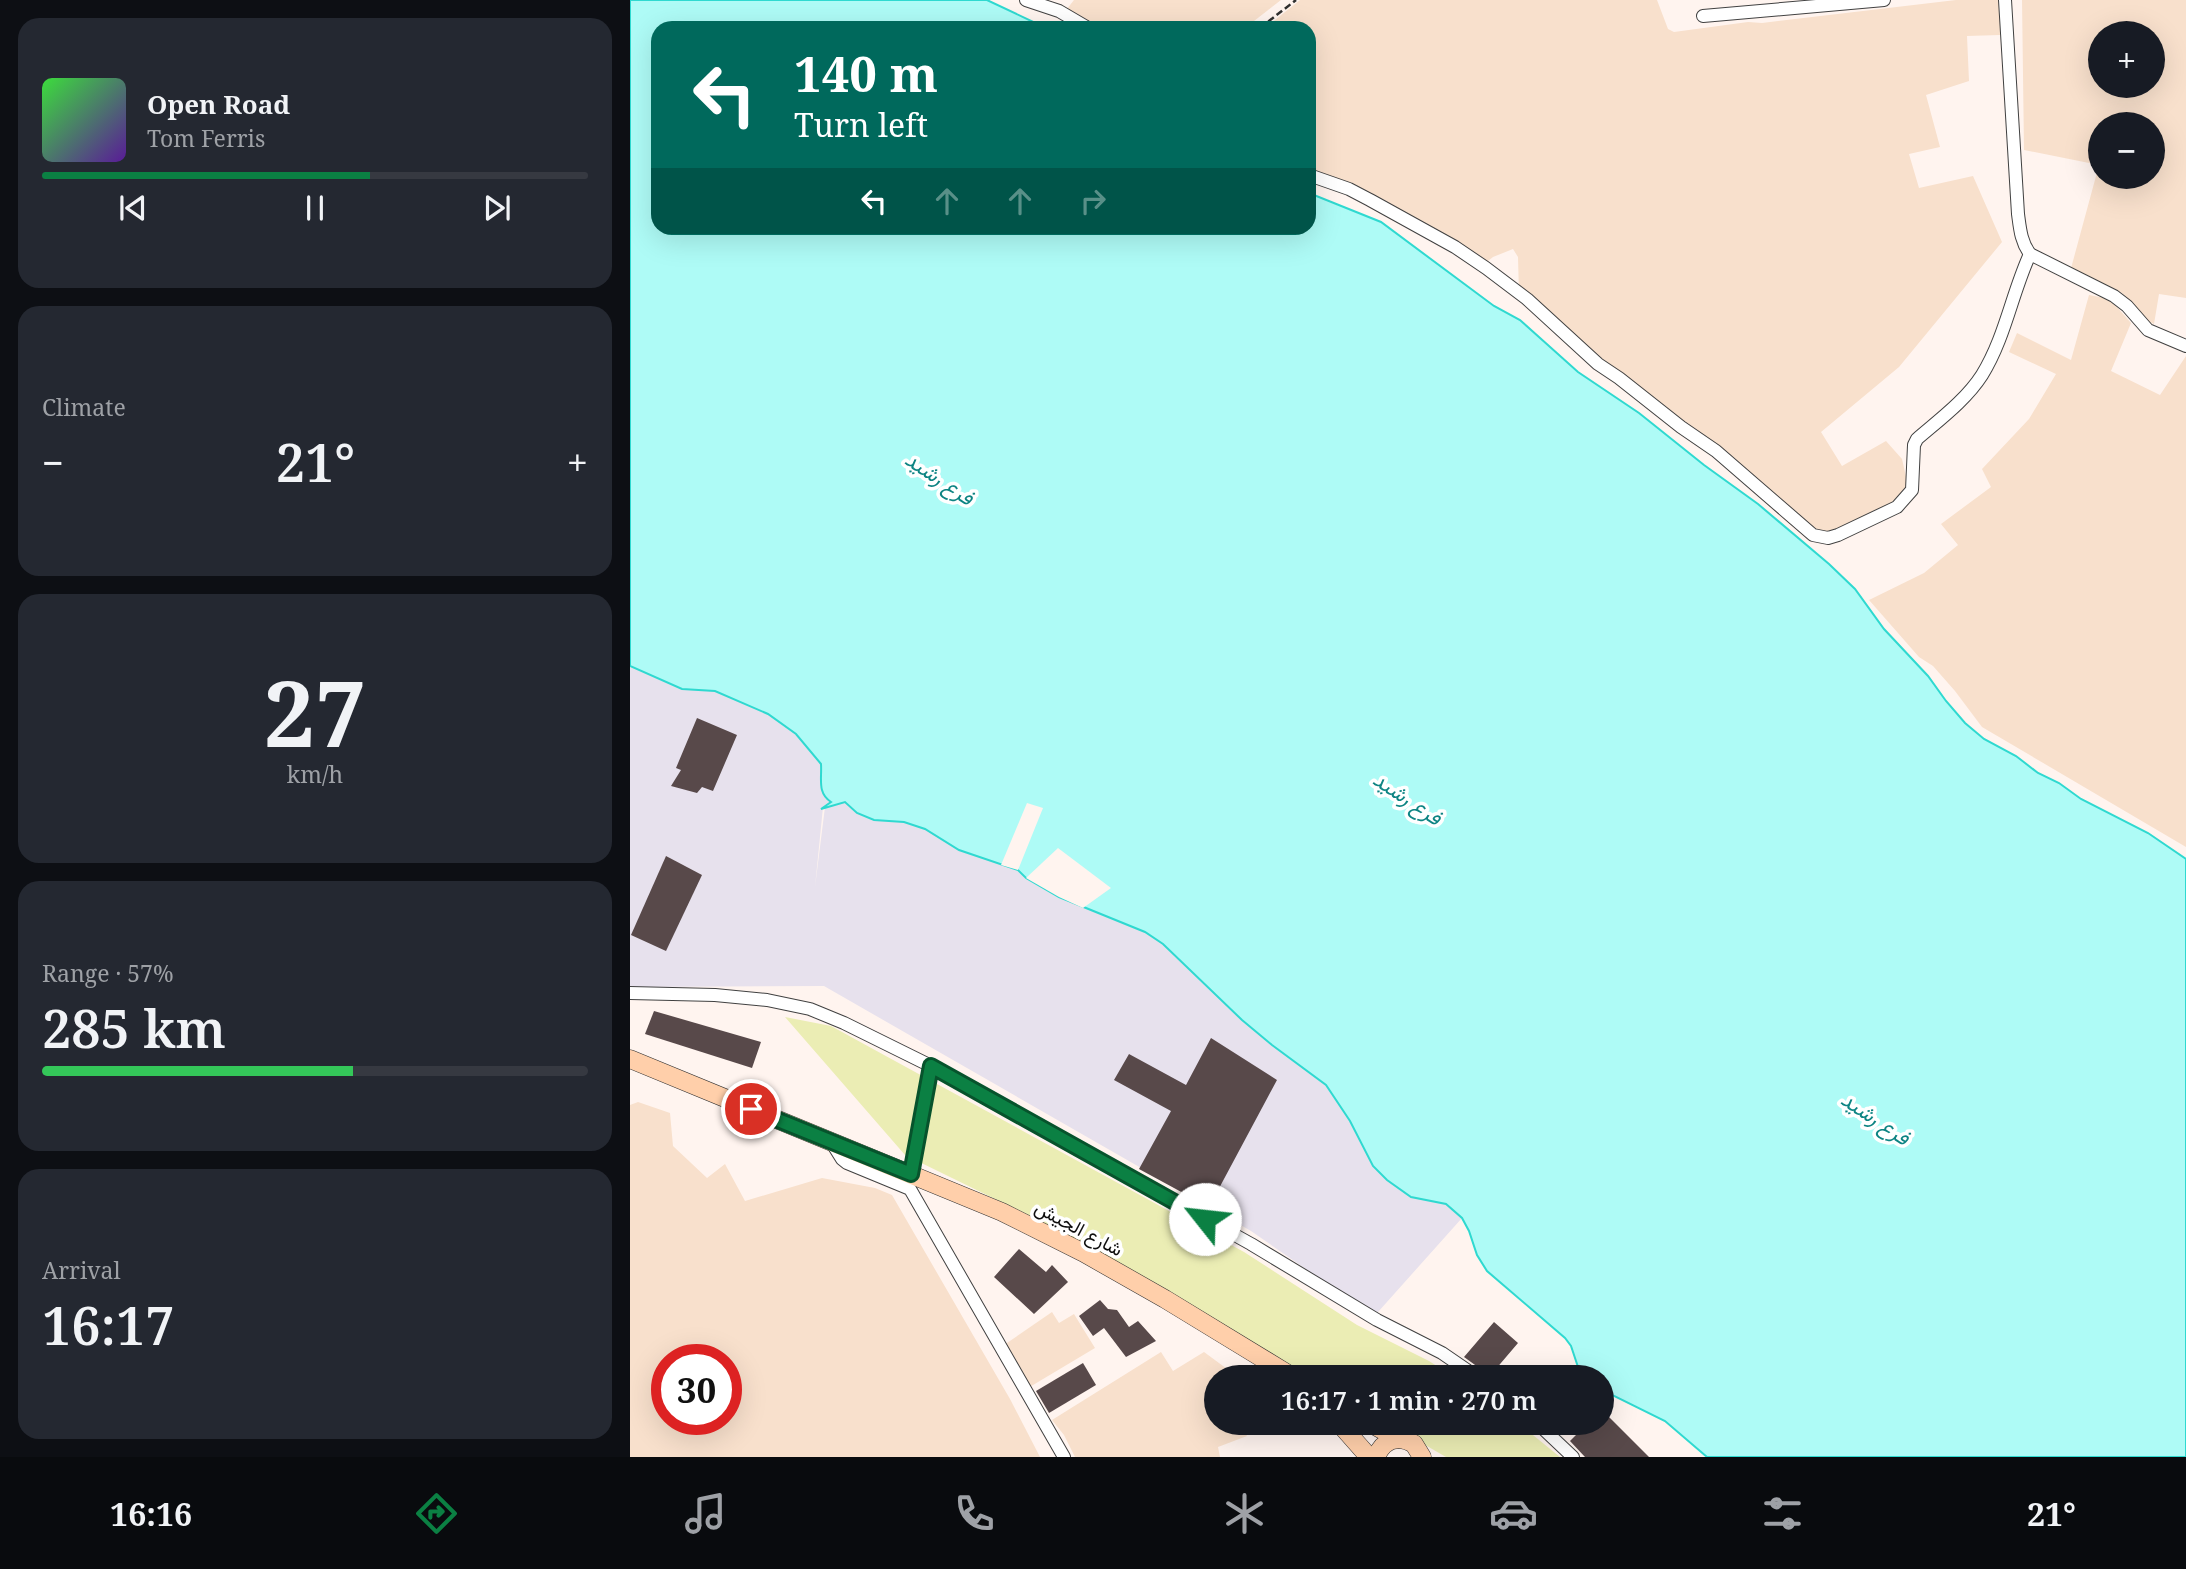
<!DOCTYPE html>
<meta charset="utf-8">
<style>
body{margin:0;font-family:"Noto Serif",Vazirmatn,serif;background:#242831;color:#f1f3f6;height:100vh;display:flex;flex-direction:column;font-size:26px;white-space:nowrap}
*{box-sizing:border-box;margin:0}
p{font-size:23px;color:#9ea1a6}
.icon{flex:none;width:38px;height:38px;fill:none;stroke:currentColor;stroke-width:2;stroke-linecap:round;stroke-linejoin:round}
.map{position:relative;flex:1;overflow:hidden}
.panel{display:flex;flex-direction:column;gap:18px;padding:18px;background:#0d0f14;width:630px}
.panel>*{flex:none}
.hud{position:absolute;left:21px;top:21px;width:665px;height:214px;border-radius:21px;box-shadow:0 7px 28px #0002;background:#00695c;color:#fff;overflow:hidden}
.controls{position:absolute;left:1458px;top:21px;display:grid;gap:14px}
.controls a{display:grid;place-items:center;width:77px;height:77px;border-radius:50%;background:#171b24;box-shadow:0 7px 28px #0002;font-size:35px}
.speed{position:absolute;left:21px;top:1344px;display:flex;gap:14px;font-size:35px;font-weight:700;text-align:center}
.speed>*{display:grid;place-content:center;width:91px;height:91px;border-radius:50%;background:#171b24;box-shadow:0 7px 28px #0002;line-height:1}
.speed .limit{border:10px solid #d22;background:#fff;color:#111}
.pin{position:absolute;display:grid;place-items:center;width:60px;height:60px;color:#fff;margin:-30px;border:4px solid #fff;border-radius:50%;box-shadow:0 2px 7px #0007}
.me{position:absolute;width:77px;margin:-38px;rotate:299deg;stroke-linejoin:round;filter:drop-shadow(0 0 5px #0008)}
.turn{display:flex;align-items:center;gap:24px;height:147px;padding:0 28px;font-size:32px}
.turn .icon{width:91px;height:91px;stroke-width:2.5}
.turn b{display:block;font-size:49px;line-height:60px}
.lanes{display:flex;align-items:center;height:66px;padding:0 28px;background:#0003;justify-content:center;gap:35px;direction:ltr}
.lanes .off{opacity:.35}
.big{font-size:52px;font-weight:600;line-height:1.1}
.panel .widget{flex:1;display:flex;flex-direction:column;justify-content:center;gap:10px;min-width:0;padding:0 24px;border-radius:21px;background:#242831}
.panel .dial{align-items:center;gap:0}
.dial b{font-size:91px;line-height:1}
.song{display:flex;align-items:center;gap:21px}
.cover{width:84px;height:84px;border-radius:10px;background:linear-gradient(135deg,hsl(120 70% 55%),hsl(270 70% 35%))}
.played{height:7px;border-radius:4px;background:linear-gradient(90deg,#0b8043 60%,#363941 60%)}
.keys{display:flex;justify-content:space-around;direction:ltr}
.heat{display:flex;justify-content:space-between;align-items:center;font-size:38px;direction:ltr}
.charge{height:10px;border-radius:5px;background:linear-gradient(90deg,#34c759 57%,#363941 0)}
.trip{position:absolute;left:574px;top:1365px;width:410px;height:70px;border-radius:35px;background:#171b24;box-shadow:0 7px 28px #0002;font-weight:600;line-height:70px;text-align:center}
.tabs{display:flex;height:112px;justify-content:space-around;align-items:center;background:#090b0e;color:#9ea1a6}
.tabs .icon{width:49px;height:49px}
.tabs .active{color:#0b8043}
.tabs b{font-size:32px;color:#f1f3f6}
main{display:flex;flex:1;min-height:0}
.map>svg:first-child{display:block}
.industrial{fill:#e7e1ed}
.farmland{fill:#f8e0cc;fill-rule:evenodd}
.green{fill:#ebedb4}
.water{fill:#aefbf6;stroke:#2fd9d0;stroke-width:2}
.pier{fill:#fff4ef}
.building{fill:#58494a}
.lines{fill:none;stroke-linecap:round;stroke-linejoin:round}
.service-casing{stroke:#414141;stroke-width:8}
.minor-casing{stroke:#414141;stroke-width:14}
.secondary-casing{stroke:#303030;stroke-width:19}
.path{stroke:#303030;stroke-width:2.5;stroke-dasharray:7 3.5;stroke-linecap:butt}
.service{stroke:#fff;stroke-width:6}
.minor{stroke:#fff;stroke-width:12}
.secondary{stroke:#ffcfaa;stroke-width:18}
.route-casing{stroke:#07532c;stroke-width:18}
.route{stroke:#0b8043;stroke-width:12}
.labels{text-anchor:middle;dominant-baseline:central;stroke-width:7;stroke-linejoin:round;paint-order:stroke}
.street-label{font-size:19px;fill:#0e0e0e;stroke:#fff}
.water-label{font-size:21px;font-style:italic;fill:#0d8483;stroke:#fff}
</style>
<main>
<section class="panel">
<div class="widget">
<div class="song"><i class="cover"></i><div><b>Open Road</b><p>Tom Ferris</p></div></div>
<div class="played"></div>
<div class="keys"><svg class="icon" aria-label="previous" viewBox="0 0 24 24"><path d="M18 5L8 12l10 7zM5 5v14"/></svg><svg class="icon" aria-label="pause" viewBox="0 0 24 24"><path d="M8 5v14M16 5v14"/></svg><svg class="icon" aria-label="next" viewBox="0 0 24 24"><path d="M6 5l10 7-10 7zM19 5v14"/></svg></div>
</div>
<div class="widget"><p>Climate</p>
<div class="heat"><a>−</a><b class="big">21°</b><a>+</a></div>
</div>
<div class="widget dial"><b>27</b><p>km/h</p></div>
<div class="widget"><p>Range · 57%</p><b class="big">285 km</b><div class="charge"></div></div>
<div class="widget"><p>Arrival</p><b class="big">16:17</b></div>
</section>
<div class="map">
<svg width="1556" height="1457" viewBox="0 0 1556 1457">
<rect width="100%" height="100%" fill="#fff4ef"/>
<polygon class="industrial" points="0,666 52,689 85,691 138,714 166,734 187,756 192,764 191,789 201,802 193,807 185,887 195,807 215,802 227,813 244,820 274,822 295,829 314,841 371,865 388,870 396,878 429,897 515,932 533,944 612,1020 642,1045 696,1085 720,1121 743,1166 797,1201 804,1200 816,1204 832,1218 748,1312 732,1308 621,1231 194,986 0,987"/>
<g class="farmland">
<polygon points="444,0 651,0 615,28 457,28 433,14"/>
<polygon points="670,0 1027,0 1038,29 1044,32 1118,22 1132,23 1326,0 1371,0 1370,35 1337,36 1339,81 1296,95 1310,147 1279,154 1289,188 1343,176 1372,242 1269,367 1191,432 1212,466 1256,441 1272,459 1280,494 1190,542 889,295 888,257 883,249 863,257 853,265 765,214 679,177 679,28 635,28"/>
<path d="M1392 0H1556V298L1529 294 1524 324 1516 320 1492 293 1440 272 1469 165 1394 150ZM1470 33H1522V86H1470ZM1470 124H1522V177H1470Z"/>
<polygon points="1459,295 1480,299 1501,323 1481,371 1530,395 1556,356 1556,847 1352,727 1325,691 1303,666 1289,657 1239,600 1294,573 1328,545 1311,524 1361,487 1352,469 1399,419 1426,374 1379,352 1387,333 1441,360"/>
<path d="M8 1102 40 1113 43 1146 77 1178 95 1164 115 1201 192 1178 245 1188 262 1195 380 1399 410 1457H0V1105ZM37 1360H96V1419H37Z"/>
<polygon points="422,1312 429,1323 444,1314 465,1348 398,1388 374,1345"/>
<polygon points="531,1352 543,1371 574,1352 608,1377 586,1377 586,1423 610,1423 617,1436 588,1447 590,1457 445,1457 434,1435 422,1420"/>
</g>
<g class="green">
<polygon points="155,1017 201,1026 614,1252 727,1325 799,1361 824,1377 678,1377 404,1218 275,1155"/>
<polygon points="757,1423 888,1423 930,1457 816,1457"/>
</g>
<path class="water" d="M0 0H357L416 28H28V228H679V193L751 222 864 306 890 320 948 372 1009 413 1074 465 1128 504 1199 564 1225 589 1254 629 1298 676 1316 701 1335 723 1354 739 1386 756 1408 773 1429 783 1451 799 1518 833 1556 859V1457H1077L1035 1421 980 1394 971 1387V1377H960L948 1367 941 1346 935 1338 857 1271 847 1255 839 1231 832 1218 816 1204 781 1197 757 1180 743 1166 720 1121 696 1085 642 1045 612 1020 533 944 515 932 429 897 396 878 388 870 329 850 295 829 274 822 244 820 227 813 215 802 191 809 201 802C187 793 192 779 191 764L166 734 138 714 85 691 52 689 0 666Z"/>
<g class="pier">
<polygon points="397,803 413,808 388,870 371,865"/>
<polygon points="428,848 481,888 453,908 429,897 396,878"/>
</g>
<g class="building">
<polygon points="67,718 107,735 83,791 72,787 67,793 41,786 51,770 46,768"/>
<polygon points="36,856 72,875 36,951 1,935"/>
<polygon points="24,1011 131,1042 122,1068 15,1034"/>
<polygon points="581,1038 647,1080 579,1207 509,1169 541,1111 484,1080 499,1054 556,1085"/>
<polygon points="389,1249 416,1272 422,1265 438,1282 404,1314 364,1277"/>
<polygon points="470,1300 478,1309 487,1310 499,1327 508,1321 526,1341 496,1357 474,1328 463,1336 449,1316"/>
<polygon points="864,1322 888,1343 859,1377 857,1377 852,1370 834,1357"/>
<polygon points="453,1363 466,1385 419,1413 406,1391"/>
<polygon points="971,1409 1019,1457 955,1457 940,1441 958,1423 971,1423"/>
</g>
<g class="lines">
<defs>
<polyline id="service" points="281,1171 301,1066"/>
<g id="minor">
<polyline points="396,0 429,11 458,28"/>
<path d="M1375 0 1388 214C1390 229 1391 242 1400 254L1484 296 1497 306 1518 330 1556 346"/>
<polyline points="1073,16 1254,0"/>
<path d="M679 175 719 189 740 200 825 247 856 268 897 299 968 364 989 378 1051 427 1086 451 1183 535 1198 538 1208 535 1267 507 1282 490 1284 445 1287 439C1309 420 1336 400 1352 375 1375 338 1382 293 1400 254"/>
<polyline points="0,993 85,995 137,1000 180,1009 214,1023 301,1066 621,1244 747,1320 812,1353 847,1377"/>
<polyline points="202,1143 212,1159 217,1163 280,1189 434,1457"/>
<polyline points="907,1423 943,1457"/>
</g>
<g id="secondary">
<polyline points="0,1059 372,1212 454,1253 535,1299 663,1377"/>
<polyline points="709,1423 739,1457"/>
<polyline points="740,1423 768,1439"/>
<path d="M746 1457C753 1440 768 1434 784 1444L792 1457"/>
</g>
</defs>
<use href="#service" class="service-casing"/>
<use href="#minor" class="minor-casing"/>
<use href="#secondary" class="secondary-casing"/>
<polyline class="path" points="630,28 666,0"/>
<use href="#service" class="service"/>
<use href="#minor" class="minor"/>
<use href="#secondary" class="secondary"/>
</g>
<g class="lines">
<defs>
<polyline id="route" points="121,1109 281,1174 301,1066 575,1219"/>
</defs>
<use href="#route" class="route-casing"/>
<use href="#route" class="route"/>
</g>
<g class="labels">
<g class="street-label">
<text transform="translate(449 1228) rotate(28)">شارع الجيش</text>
</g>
<g class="water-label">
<text transform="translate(310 478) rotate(34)">فرع رشيد</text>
<text transform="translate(778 798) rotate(34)">فرع رشيد</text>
<text transform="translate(1246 1118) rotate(34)">فرع رشيد</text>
</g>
</g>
</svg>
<div class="controls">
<a>+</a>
<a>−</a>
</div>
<div class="speed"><div class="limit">30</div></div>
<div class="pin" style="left:121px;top:1109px;background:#d93025"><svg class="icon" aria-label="arrive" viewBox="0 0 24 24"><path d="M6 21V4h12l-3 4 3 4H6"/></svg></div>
<svg class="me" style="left:575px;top:1219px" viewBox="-20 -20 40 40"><circle r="19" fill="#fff"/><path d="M0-13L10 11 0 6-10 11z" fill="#0b8043"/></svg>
<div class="trip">16:17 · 1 min · 270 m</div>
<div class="hud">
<div class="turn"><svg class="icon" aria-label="left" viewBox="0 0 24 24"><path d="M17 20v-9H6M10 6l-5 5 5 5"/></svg><div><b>140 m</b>Turn left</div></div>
<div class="lanes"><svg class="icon" aria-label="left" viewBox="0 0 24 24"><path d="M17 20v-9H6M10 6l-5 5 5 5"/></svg><svg class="icon off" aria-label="ahead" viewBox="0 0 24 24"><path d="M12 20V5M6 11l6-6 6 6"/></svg><svg class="icon off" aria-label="ahead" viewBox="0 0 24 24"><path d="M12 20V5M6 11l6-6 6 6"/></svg><svg class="icon off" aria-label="right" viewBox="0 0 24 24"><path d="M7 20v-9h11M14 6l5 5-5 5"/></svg></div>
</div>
</div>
</main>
<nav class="tabs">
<b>16:16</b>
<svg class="icon active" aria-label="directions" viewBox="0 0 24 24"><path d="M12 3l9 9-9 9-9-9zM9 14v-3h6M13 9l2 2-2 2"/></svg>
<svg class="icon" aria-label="music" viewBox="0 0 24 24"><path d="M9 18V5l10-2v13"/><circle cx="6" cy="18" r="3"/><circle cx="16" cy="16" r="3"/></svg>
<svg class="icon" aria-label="phone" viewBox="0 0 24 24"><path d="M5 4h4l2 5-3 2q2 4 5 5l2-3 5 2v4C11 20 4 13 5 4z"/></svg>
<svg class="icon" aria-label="climate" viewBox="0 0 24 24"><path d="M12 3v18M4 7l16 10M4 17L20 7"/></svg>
<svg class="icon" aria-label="car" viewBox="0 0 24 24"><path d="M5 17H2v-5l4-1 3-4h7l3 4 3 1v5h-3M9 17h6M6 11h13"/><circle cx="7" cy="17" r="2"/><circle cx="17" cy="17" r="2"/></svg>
<svg class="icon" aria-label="filters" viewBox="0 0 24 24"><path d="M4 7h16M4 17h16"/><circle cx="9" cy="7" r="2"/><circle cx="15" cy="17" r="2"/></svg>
<b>21°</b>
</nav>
